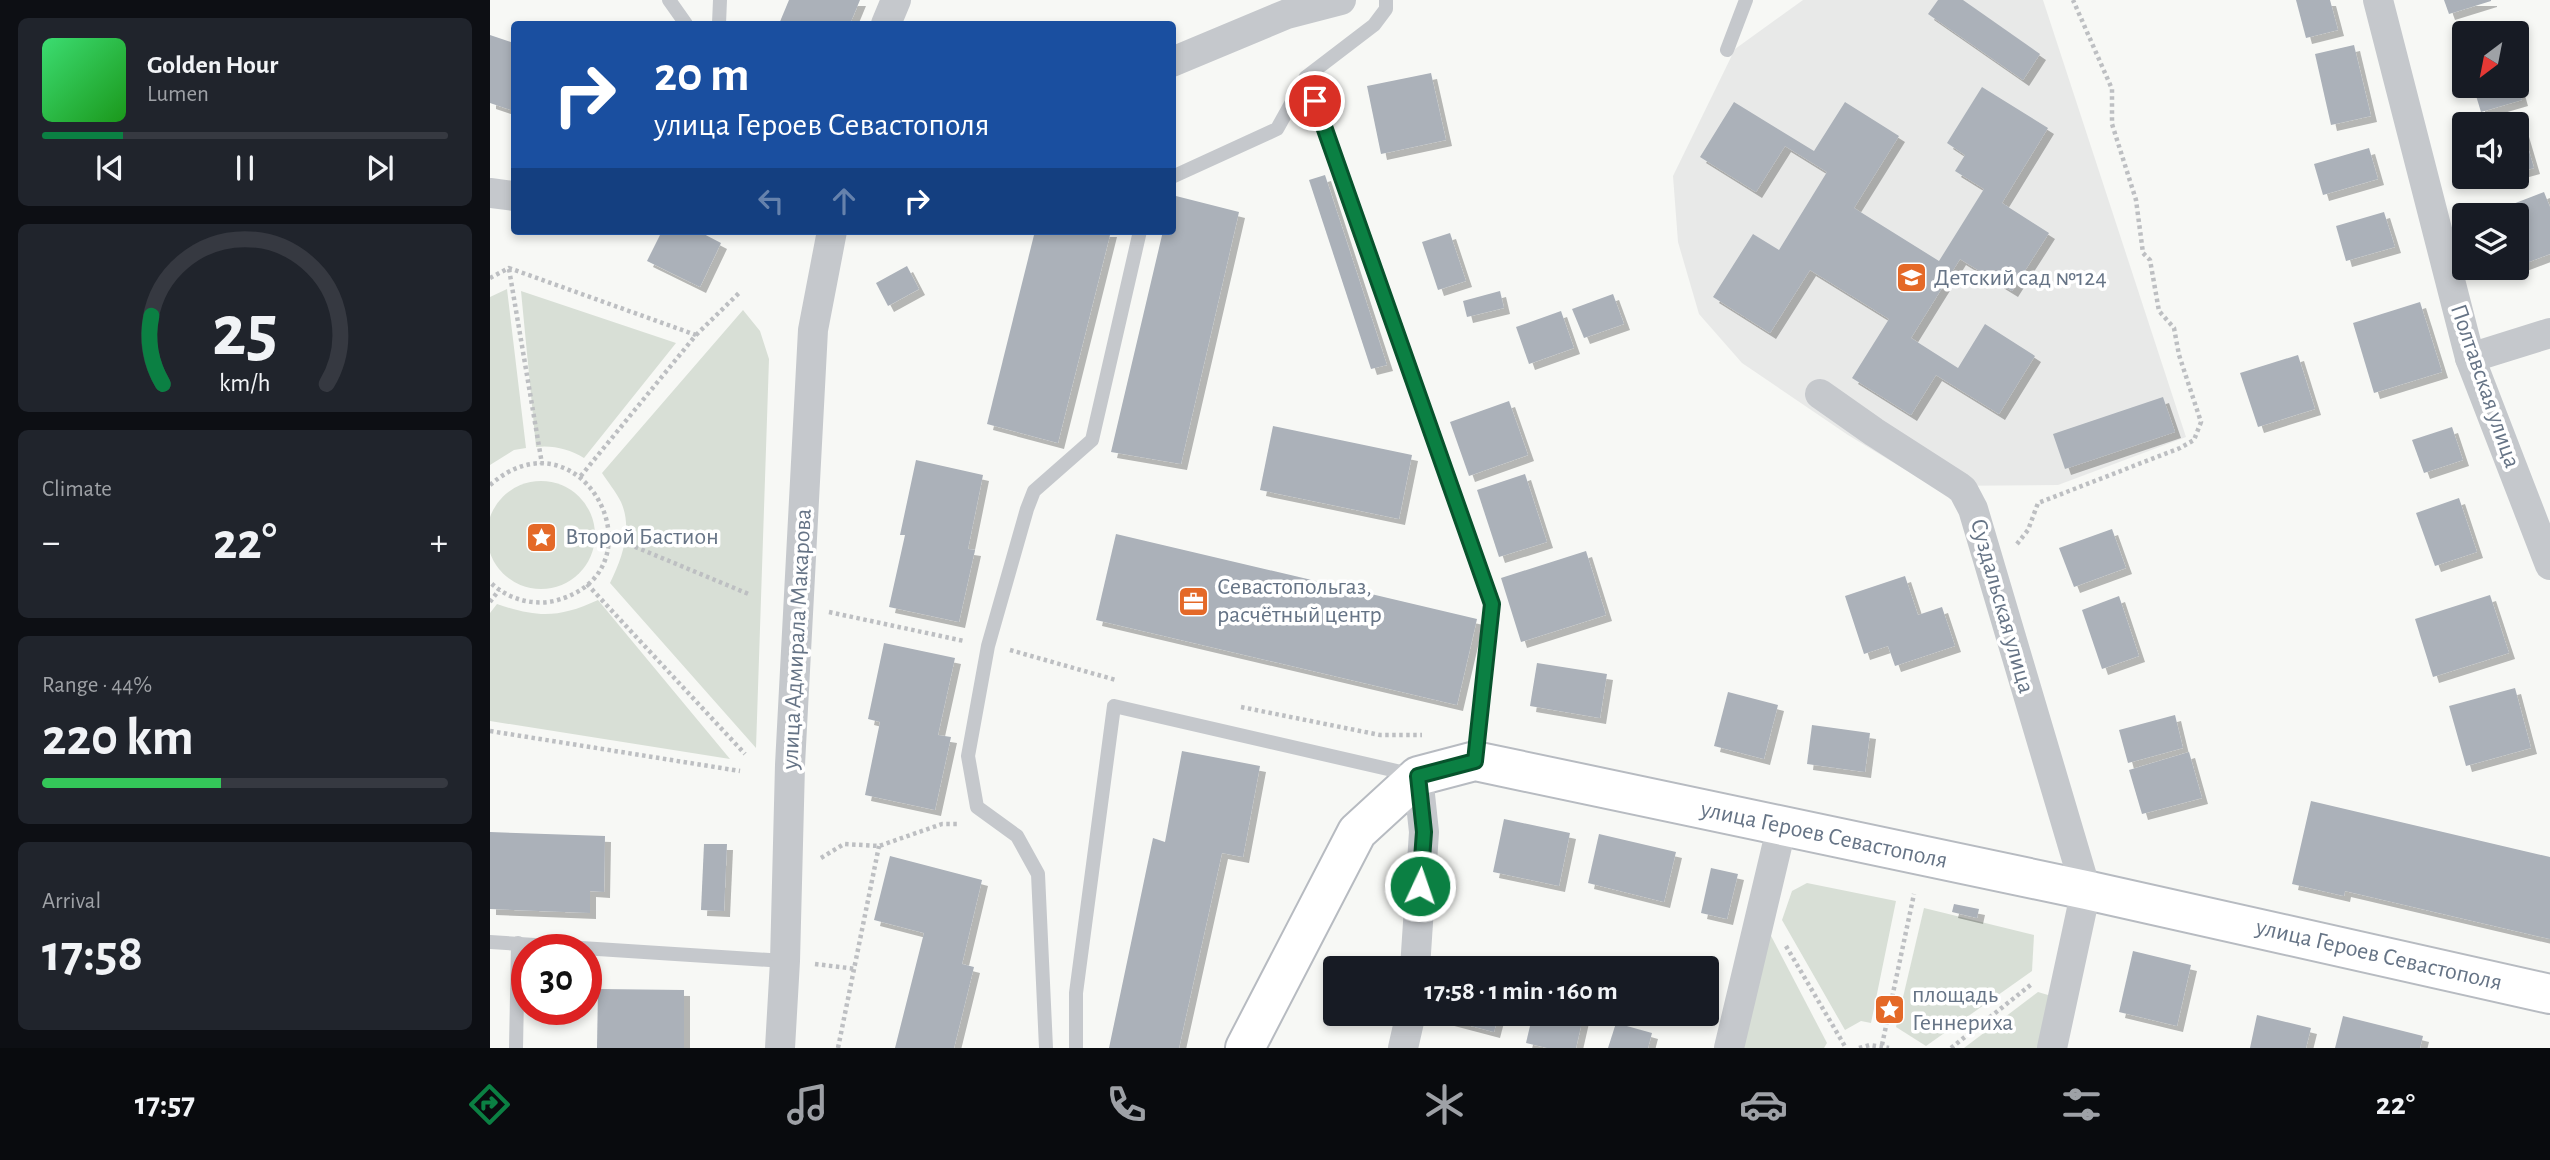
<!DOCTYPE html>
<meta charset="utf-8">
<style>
body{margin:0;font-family:"Alegreya Sans",sans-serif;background:#20242c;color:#f1f3f6;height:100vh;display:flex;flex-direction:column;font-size:26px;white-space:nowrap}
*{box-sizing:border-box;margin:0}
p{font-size:23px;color:#9ea1a6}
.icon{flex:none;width:38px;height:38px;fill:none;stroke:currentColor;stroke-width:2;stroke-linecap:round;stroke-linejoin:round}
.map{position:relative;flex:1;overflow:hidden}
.drawer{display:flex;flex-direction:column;gap:18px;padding:18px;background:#0d0f14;width:490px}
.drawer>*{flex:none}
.banner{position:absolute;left:21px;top:21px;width:665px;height:214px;border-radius:7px;box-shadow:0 4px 10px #0003;background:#1a4fa0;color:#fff;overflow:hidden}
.needle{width:46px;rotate:212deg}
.buttons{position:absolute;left:1962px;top:21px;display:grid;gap:14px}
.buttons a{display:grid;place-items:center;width:77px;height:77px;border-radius:7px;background:#171b24;box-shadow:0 4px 10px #0003;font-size:35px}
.speed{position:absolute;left:21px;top:934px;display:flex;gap:14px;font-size:35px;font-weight:700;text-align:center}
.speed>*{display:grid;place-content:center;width:91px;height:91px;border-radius:50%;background:#171b24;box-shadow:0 4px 10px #0003;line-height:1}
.speed .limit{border:10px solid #d22;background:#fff;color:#111}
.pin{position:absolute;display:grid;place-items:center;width:60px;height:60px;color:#fff;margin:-30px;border:4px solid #fff;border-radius:50%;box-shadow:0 2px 7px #0007}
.me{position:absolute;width:77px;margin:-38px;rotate:3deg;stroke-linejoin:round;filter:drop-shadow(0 0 5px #0008)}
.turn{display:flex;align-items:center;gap:24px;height:147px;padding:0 28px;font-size:32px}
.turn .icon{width:91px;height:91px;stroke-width:2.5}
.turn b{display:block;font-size:49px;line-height:60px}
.lanes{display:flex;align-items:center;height:66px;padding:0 28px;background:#0003;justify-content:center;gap:35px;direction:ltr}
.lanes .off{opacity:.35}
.big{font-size:52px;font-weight:700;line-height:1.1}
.drawer .tile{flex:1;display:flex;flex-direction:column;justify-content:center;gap:10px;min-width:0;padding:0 24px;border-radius:10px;background:#20242c}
.drawer .dial{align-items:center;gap:0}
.dial svg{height:182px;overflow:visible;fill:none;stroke:#363941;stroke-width:7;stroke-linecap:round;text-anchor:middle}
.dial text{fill:#f1f3f6;stroke:none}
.song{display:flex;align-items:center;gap:21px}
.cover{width:84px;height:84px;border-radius:10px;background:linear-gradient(135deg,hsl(140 70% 55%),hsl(120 70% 35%))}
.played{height:7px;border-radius:4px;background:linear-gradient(90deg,#0b8043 20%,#363941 20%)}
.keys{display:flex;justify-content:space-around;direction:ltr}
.heat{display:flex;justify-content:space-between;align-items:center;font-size:38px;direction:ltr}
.charge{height:10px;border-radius:5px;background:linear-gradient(90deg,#34c759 44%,#363941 0)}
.trip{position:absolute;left:833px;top:956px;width:396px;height:70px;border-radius:7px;background:#171b24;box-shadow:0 4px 10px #0003;font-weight:700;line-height:70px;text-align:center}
.tabs{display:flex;height:112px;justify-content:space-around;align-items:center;background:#090b0e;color:#9ea1a6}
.tabs .icon{width:49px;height:49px}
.tabs .on{color:#0b8043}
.tabs b{font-size:32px;color:#f1f3f6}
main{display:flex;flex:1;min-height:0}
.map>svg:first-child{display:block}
.built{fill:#e8e9e8}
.green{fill:#d8dfd6}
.building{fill:#abb1b9;filter:url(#shadow)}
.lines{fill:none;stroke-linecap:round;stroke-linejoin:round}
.secondary-casing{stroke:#b7bbc1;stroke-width:42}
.path{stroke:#bdbfc2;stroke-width:4.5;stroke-dasharray:3.5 3.5;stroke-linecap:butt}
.service{stroke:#c5c8cc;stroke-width:14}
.minor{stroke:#c5c8cc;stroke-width:30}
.secondary{stroke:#fff;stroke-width:38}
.route-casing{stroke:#07532c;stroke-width:18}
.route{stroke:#0b8043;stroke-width:12}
.labels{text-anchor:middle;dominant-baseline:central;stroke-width:7;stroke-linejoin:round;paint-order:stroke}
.poi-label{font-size:24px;fill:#667486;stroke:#fff;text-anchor:start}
.street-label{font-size:24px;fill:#667486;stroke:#fff}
</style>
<main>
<section class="drawer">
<div class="tile">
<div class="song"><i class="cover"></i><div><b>Golden Hour</b><p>Lumen</p></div></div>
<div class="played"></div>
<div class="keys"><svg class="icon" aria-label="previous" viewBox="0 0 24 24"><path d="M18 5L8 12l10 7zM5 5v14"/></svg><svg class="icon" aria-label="pause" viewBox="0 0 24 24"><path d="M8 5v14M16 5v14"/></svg><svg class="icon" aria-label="next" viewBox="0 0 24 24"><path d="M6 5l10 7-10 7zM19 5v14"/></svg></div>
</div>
<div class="tile dial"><svg viewBox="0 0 100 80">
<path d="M14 69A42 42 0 1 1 86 69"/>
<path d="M14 69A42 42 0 0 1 9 39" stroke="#0b8043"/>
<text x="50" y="56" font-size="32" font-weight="700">25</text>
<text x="50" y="72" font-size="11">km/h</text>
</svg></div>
<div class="tile"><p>Climate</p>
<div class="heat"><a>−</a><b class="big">22°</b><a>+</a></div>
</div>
<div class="tile"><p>Range · 44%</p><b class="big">220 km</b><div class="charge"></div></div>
<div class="tile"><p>Arrival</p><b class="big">17:58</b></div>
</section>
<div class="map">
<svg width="2060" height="1048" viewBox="0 0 2060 1048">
<defs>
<filter id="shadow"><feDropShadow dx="6" dy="6" stdDeviation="0" flood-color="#0004"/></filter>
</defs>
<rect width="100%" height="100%" fill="#f7f8f5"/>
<polygon class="built" points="1313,0 1553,0 1696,437 1568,485 1442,486 1358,435 1252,363 1209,314 1188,242 1183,176 1245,49"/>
<g class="green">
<polygon points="17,289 36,448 24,450 0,465 0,297"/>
<path d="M31 291 186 343 94 458C79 449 63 445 46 447Z"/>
<path d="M253 310 270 331 279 359 266 748 120 583C132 558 143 529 131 502 126 492 118 482 112 473Z"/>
<circle cx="51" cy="535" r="54"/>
<path d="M108 600 240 759 0 721V613L7 604C48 618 69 618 108 600Z"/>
<polygon points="1317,883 1406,901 1381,1023 1371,1021 1355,1030 1292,920 1302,891"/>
<polygon points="1434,908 1544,935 1542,971 1436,1046 1406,1027"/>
<polygon points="1280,934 1337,1043 1334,1048 1252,1048"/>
<polygon points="1548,992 1558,995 1561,1003 1551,1048 1474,1048"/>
</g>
<g class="building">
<polygon points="299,0 370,0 360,24 289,24"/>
<polygon points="1448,0 1473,0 1550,54 1533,80 1438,14"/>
<polygon points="1806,0 1840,0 1848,30 1816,38"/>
<polygon points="1954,0 2001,0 2001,1 1959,14"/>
<polygon points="0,35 24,43 24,111 0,103"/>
<polygon points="1864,45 1881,116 1841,125 1825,54"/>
<polygon points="941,73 956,140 891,154 877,86"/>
<polygon points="1983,86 2028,86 2032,100 1991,112"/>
<polygon points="1492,87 1558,128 1512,203 1559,233 1522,291 1470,259 1421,338 1468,368 1495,324 1545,356 1509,414 1446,375 1421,415 1362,378 1399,319 1320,270 1280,333 1223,297 1263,234 1289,250 1337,172 1295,146 1266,192 1210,157 1244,102 1324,151 1355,102 1409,136 1364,208 1449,261 1494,189 1465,171 1475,155 1457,143"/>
<polygon points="2028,114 2044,168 2026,173 2026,124 1995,124"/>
<polygon points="1879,148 1888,179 1833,195 1824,164"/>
<polygon points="835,175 897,365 881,369 819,180"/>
<polygon points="2054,192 2060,207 2060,254 2031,265 2026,253 2026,215 2012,215 2010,209"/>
<polygon points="682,195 749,212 691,464 621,452 673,231 682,231"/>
<polygon points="1894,212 1905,247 1856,261 1846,226"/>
<polygon points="172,231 208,231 231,243 210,287 157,261"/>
<polygon points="545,231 621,231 568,443 497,424"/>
<polygon points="960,233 976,281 948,290 932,242"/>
<polygon points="417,266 429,289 398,306 386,283"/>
<polygon points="1010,291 1014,308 977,317 973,301"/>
<polygon points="1123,294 1134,324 1094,338 1082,309"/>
<polygon points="1930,302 1952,372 1884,393 1863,323"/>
<polygon points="1071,311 1084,348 1039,364 1026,327"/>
<polygon points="1808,355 1825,409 1768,427 1750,373"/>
<polygon points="1673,397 1685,432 1575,469 1563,434"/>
<polygon points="1019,401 1038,455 979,476 960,422"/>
<polygon points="783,426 922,455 909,519 770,490"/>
<polygon points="1962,427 1973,460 1934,473 1922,440"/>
<polygon points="426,460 493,475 478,549 485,550 469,622 399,607 415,535 410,535"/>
<polygon points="1035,474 1057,542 1009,557 987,490"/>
<polygon points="1969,498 1987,552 1945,566 1926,513"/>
<polygon points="1622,529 1636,568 1584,587 1569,548"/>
<polygon points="626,534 987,619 967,705 606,620"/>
<polygon points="1096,551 1116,615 1031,642 1011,578"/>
<polygon points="1415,576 1428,615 1452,607 1465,646 1405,666 1398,646 1374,654 1355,596"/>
<polygon points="2000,595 2019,653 1943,677 1925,619"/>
<polygon points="1629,596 1649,656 1612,669 1592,610"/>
<polygon points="394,643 465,658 448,735 461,737 445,810 375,795 390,722 378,719"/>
<polygon points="1047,663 1117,674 1110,718 1040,706"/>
<polygon points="2025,688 2041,748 1976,766 1959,706"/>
<polygon points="1238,692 1288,705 1274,759 1224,746"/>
<polygon points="1685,715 1693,748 1638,763 1629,730"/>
<polygon points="1322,725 1380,733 1375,772 1317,764"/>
<polygon points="692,751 770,766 753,857 732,853 689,1048 619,1048 663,838 675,842"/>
<polygon points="1699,752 1712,798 1652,814 1639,770"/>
<polygon points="1821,801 2060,857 2060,939 1855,891 1854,896 1802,884"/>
<polygon points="1014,819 1080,833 1069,886 1003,872"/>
<polygon points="0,832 115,836 114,892 100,891 100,913 0,909"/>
<polygon points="1109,834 1186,852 1174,902 1098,883"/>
<polygon points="214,844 237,844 234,911 211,910"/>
<polygon points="400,856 492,880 472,964 484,967 464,1048 405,1048 434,933 384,920"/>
<polygon points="1221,868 1248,874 1237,919 1211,913"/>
<polygon points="1464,904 1489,909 1487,918 1462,912"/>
<polygon points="1643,951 1701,965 1687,1026 1629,1012"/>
<polygon points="108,989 194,990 194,1048 107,1048"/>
<polygon points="948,1013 1009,1013 1004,1032 947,1017"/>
<polygon points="1043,1013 1094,1013 1086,1048 1057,1048 1036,1043"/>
<polygon points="1767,1015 1821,1028 1816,1048 1760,1048"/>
<polygon points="1853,1016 1933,1036 1930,1048 1845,1048"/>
<polygon points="1126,1023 1162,1033 1158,1048 1118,1048"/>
</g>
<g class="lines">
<defs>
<polyline id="secondary" points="755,1048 867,832 928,776 985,761 1596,890 2060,994"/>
</defs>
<use href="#secondary" class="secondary-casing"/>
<g class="path">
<polyline points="19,269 52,464"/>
<polyline points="0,278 19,268 206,335 90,477"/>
<polyline points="206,335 249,293"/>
<path d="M0 485C93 404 178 573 64 601 41 606 16 598 0 582"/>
<polyline points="119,536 261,595"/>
<polyline points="1527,544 1538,530 1548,503 1690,448 1704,440 1711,422 1689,355 1684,328 1669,311 1660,260 1653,253 1646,200 1622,124 1622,89 1583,0"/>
<polyline points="97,584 255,754"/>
<polyline points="0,602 9,590"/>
<polyline points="339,612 474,641"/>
<polyline points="520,650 626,680"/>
<polyline points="751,707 890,735 932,735"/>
<polyline points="0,731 250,771"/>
<polyline points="331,858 354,844 389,846 452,824 468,824"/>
<polyline points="1296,946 1356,1048"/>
<polyline points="325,964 366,969"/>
<polyline points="1392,1045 1424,894"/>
<polyline points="348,1048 389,846"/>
<polyline points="1369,1048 1380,1045 1399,1048"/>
<polyline points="1461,1048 1543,983"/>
</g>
<g class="service">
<polyline points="179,0 196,24"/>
<polyline points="229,24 230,0"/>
<polyline points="1237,50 1256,0"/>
<polyline points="816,77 1002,604 985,759"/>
<polyline points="682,177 787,129 816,77 884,25 896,9 896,0"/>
<polyline points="0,942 295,961"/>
<polyline points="26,1048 28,943"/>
<polyline points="556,1048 548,874 527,836 487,807 478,756 498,646 537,509 544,491 602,440 650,231"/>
<polyline points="586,1048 586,993 624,706 924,775"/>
</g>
<g class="minor">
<polyline points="1888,0 1980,358 2060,565"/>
<polyline points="396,24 406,0"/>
<polyline points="682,62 797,14 851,0"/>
<polyline points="0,193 24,196"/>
<polyline points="1980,358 2060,333"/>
<polyline points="1330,394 1384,432 1468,486 1473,490 1483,509 1596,890 1562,1048"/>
<polyline points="925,968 934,832 928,776"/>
<polyline points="290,1048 295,961 300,765 323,330 342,231"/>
<polyline points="913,1048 921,1013"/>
<polyline points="1239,1048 1292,825"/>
</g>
<use href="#secondary" class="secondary"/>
</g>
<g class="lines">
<defs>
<polyline id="route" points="825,101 1002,604 985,761 928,776 934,832 930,886"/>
</defs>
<use href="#route" class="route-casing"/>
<use href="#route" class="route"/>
</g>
<defs>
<symbol id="school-square" viewBox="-11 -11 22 22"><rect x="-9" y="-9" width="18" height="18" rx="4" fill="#e46928" stroke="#fff"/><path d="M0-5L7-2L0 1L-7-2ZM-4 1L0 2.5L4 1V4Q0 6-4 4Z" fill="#fff"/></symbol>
<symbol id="sight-square" viewBox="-11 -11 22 22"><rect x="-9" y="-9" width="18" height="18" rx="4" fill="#e46928" stroke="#fff"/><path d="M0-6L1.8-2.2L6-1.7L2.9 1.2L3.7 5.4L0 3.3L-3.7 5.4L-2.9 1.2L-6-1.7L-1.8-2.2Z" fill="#fff"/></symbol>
<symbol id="office-square" viewBox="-11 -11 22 22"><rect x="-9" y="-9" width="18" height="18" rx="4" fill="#e46928" stroke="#fff"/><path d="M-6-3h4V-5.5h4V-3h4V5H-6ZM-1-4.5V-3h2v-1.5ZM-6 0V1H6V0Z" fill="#fff"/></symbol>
</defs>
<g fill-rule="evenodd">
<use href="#school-square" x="1404" y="260" width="35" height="35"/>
<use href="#sight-square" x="34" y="520" width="35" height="35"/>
<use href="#office-square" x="686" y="584" width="35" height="35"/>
<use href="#sight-square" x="1382" y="992" width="35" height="35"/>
</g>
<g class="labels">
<g class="poi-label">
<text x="1444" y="278">Детский сад №124</text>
<text x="75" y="537">Второй Бастион</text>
<text x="727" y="587">Севастопольгаз,<tspan x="727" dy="28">расчётный центр</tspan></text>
<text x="1422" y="995">площадь<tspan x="1422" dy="28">Геннериха</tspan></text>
</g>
<g class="street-label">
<text transform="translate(1995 386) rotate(71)">Полтавская улица</text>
<text transform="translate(1512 606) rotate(74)">Суздальская улица</text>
<text transform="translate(307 639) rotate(-87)">улица Адмирала Макарова</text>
<text transform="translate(1334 835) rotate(12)">улица Героев Севастополя</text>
<text transform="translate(1889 955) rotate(13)">улица Героев Севастополя</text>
</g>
</g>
</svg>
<div class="buttons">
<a><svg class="needle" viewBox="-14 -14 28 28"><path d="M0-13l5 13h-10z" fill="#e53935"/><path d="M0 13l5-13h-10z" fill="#9ea1a6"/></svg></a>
<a><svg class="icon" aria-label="sound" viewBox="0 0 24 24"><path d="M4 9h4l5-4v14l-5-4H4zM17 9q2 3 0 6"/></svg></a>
<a><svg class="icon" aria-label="layers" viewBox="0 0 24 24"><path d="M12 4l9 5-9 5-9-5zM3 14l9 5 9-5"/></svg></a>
</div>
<div class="speed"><div class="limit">30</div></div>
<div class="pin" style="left:825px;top:101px;background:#d93025"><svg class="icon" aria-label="arrive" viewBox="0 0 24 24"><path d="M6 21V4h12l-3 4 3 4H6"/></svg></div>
<svg class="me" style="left:930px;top:886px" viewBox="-20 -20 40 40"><circle r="17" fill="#0b8043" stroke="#fff" stroke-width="3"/><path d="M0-11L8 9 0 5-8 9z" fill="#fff"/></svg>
<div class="trip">17:58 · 1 min · 160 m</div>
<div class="banner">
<div class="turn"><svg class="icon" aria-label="right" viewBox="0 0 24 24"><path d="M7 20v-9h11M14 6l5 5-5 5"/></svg><div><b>20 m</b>улица Героев Севастополя</div></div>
<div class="lanes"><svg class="icon off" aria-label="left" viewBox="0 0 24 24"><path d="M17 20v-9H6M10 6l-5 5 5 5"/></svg><svg class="icon off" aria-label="ahead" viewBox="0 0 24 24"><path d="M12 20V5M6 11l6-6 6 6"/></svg><svg class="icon" aria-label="right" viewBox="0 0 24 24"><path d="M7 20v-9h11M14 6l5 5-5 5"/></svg></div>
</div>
</div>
</main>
<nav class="tabs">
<b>17:57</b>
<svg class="icon on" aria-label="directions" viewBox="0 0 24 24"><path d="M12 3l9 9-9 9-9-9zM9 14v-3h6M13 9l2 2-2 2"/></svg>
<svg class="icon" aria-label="music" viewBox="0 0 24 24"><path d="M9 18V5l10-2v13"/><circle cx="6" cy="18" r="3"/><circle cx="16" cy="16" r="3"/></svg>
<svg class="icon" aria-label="phone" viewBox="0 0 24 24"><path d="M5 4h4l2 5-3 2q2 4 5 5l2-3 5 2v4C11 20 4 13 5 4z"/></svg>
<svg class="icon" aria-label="climate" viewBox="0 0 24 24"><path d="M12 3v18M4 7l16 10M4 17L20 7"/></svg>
<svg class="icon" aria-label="car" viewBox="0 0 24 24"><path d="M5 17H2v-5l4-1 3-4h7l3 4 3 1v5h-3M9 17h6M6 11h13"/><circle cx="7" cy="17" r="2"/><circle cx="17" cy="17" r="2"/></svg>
<svg class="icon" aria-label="filters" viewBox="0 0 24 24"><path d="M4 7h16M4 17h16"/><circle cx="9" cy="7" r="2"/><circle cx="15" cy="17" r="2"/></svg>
<b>22°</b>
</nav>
